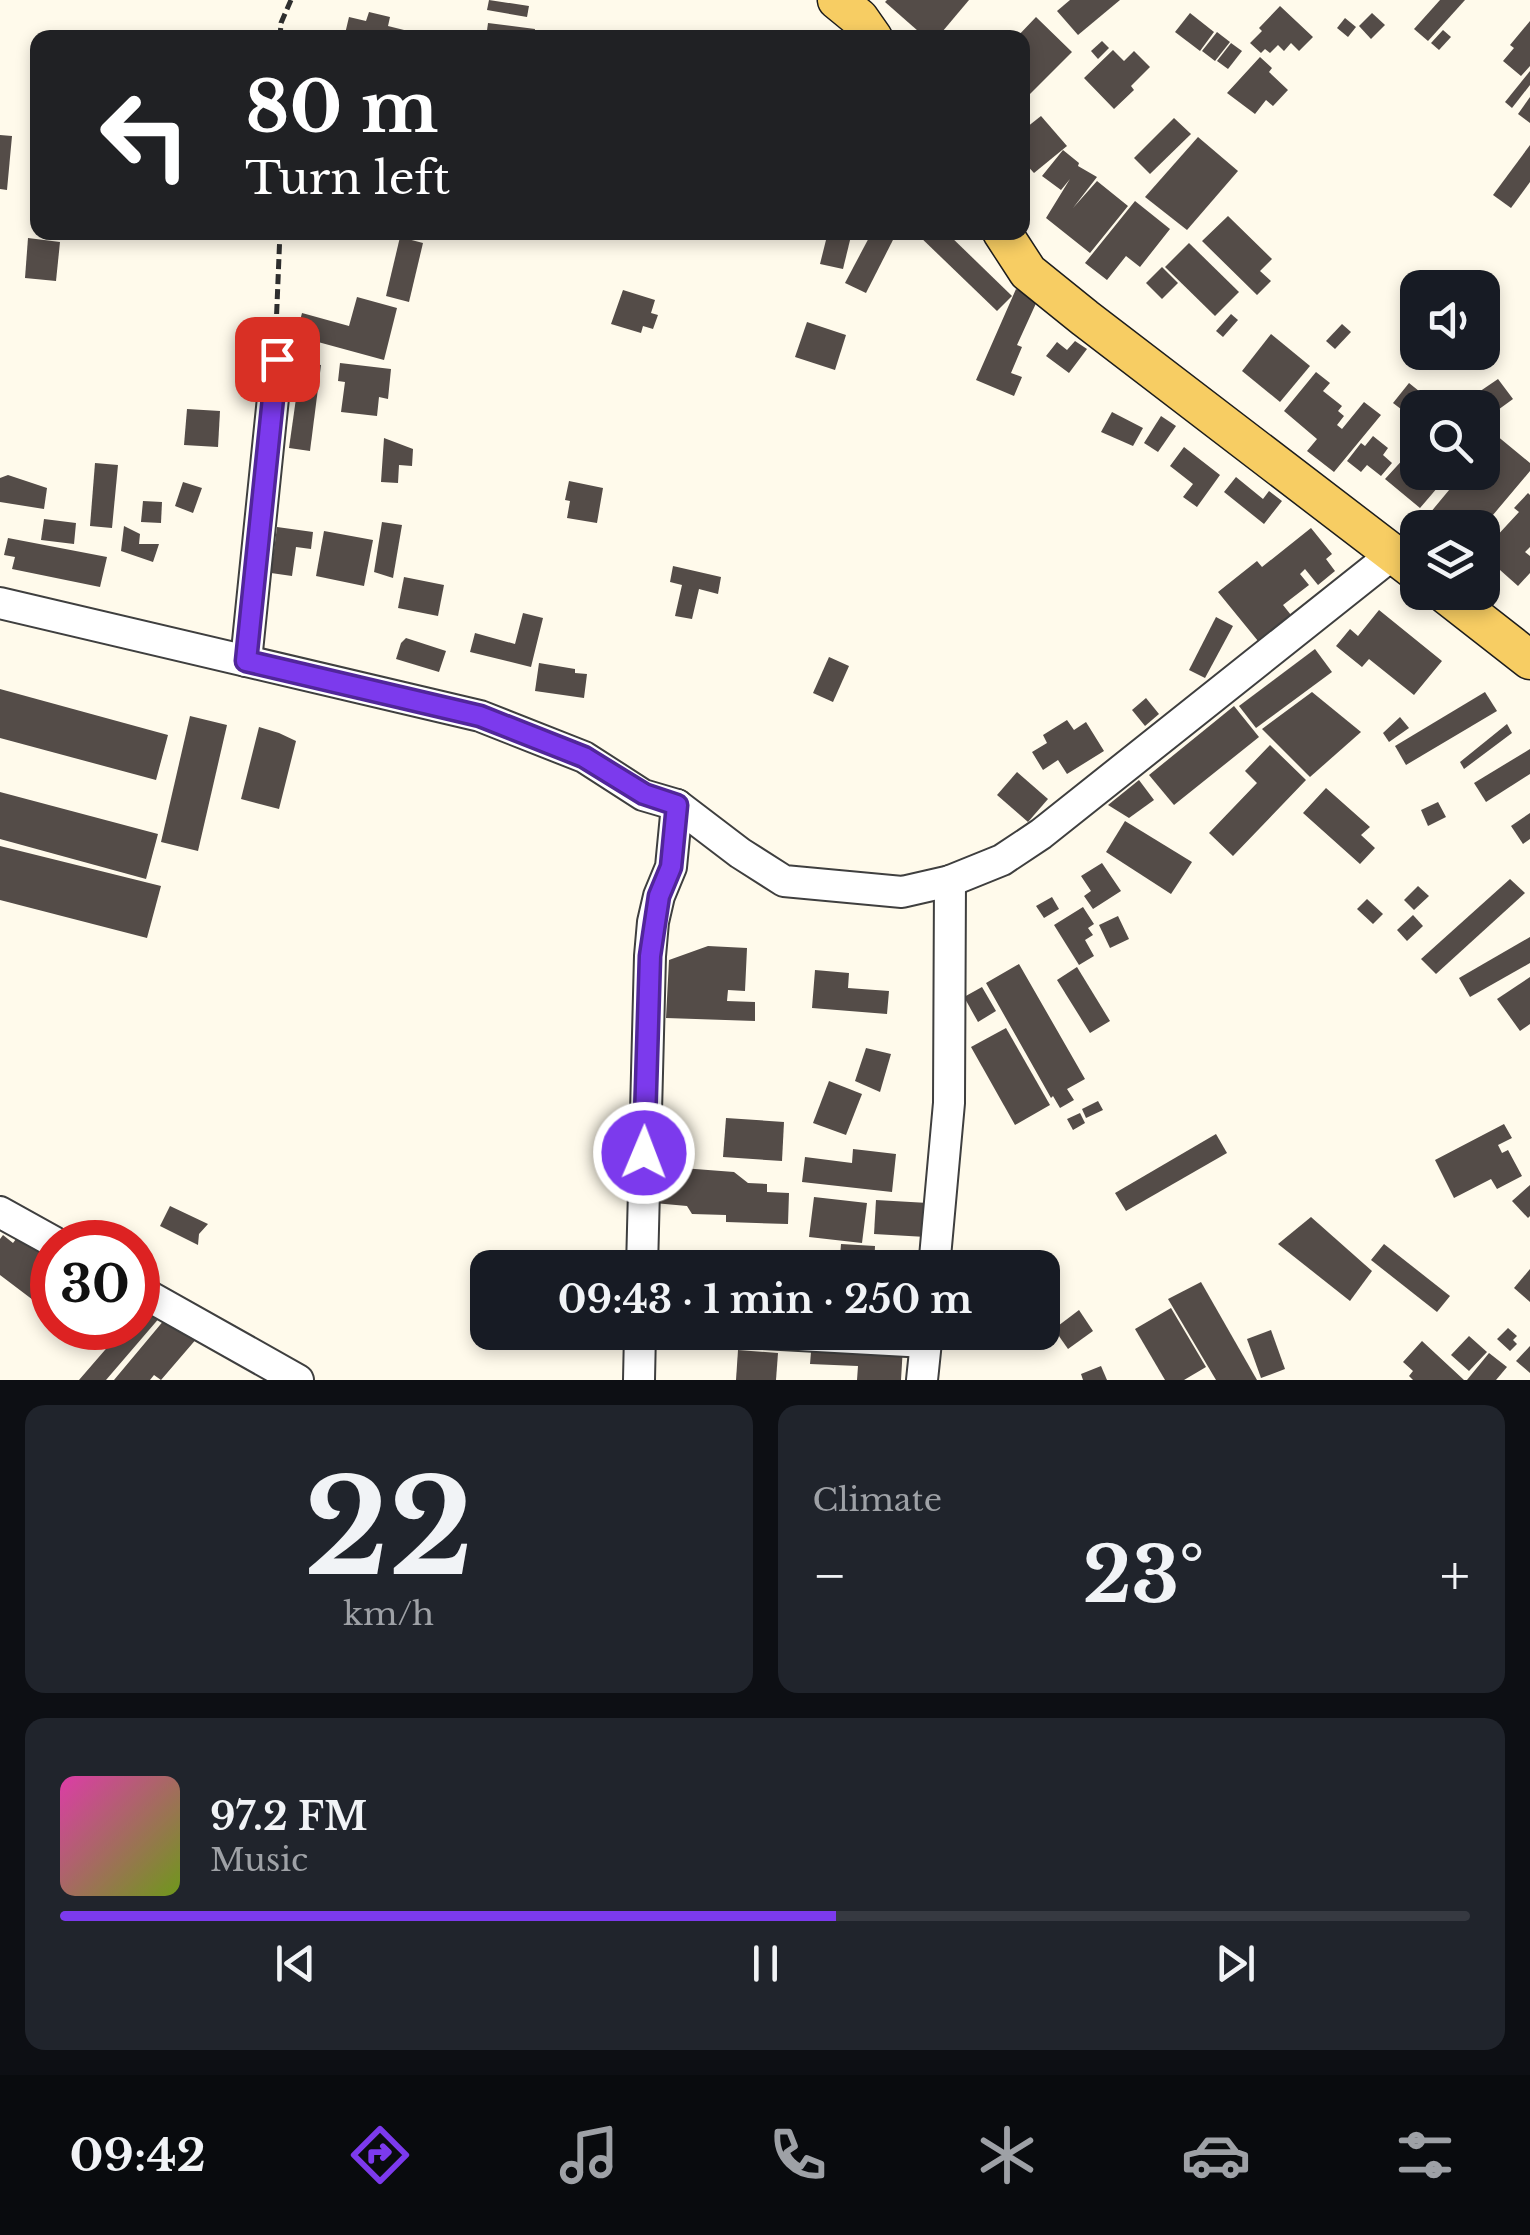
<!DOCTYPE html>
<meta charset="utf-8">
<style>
body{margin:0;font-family:"Libre Baskerville",serif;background:#20242c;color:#f1f3f6;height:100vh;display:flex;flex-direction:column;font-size:38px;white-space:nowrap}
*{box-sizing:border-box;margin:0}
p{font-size:32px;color:#9ea1a6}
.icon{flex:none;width:55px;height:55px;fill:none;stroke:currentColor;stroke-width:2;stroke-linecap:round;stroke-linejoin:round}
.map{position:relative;height:1380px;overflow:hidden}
.details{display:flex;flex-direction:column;gap:25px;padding:25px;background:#0d0f14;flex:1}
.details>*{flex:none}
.hud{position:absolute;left:30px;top:30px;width:1000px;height:210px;border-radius:20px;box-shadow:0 5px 15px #0003;background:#202124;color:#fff;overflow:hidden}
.fabs{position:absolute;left:1400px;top:270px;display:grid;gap:20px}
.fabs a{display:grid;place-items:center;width:100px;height:100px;border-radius:20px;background:#171b24;box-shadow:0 5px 15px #0003;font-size:50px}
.speed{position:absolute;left:30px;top:1220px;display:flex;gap:20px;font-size:50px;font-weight:700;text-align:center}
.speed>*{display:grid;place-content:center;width:130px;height:130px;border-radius:50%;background:#171b24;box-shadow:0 5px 15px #0003;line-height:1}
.speed .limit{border:15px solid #d22;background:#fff;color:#111}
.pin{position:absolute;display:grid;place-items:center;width:85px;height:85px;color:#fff;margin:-42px;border-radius:20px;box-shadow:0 5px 15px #0006}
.me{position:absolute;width:110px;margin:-55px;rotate:1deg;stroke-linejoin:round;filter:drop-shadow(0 0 8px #0008)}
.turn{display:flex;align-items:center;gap:35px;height:210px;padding:0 50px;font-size:45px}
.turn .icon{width:130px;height:130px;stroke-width:2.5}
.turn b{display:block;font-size:70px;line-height:85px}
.big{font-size:75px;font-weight:700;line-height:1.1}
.details .widget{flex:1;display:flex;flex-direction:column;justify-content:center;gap:15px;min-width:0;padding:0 35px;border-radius:20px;background:#20242c}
.details .dial{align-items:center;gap:0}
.dial b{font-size:130px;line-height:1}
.song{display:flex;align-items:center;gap:30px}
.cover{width:120px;height:120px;border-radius:15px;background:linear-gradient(135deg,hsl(320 70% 55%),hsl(80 70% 35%))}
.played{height:10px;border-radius:5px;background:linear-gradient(90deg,#7c3aed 55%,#363941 55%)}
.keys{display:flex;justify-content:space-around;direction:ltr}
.heat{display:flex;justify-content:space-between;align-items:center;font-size:55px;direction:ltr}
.details .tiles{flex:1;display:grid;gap:25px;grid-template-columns:1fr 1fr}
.widget:last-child{grid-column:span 2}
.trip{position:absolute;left:470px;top:1250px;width:590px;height:100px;border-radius:20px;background:#171b24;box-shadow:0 5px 15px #0003;font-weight:700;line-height:100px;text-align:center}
.menu{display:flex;height:160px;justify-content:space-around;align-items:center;background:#090b0e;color:#9ea1a6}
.menu .icon{width:70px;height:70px}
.menu .on{color:#7c3aed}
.menu b{font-size:45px;color:#f1f3f6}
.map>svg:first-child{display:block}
.building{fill:#544c48}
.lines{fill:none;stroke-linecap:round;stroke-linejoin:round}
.minor-casing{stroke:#3f3f3f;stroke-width:34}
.major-casing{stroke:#1d1d1d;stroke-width:41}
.path{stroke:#2e2e2e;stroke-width:5;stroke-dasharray:10 5;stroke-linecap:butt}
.minor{stroke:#fff;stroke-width:30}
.major{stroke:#f7cd63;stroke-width:38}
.route-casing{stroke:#51269a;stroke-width:25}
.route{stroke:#7c3aed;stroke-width:18}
</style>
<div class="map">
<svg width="1530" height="1380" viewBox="0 0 1530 1380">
<rect width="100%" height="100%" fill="#fffaeb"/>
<g class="building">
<polygon points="489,0 529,6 527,17 487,10"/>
<polygon points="887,0 969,0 937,38 926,38 885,2"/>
<polygon points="1070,0 1120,0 1078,35 1057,11"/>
<polygon points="1440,0 1465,0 1428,41 1414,29"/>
<polygon points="1280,6 1313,37 1299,51 1291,43 1284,51 1278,45 1270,53 1265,49 1261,53 1250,43 1262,31 1259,28"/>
<polygon points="369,12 390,17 388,26 404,30 402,38 344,38 349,17 366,21"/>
<polygon points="1190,13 1214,32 1200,51 1175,32"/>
<polygon points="1372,13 1385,25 1371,39 1359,26"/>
<polygon points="1036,17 1072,52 1022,102 1022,38 1016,38"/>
<polygon points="1345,18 1356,27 1348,37 1337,28"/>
<polygon points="1530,21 1530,66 1521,76 1503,61 1514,48 1510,45"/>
<polygon points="488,23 535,29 534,38 486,38"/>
<polygon points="1443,30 1451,37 1439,50 1431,43"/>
<polygon points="1217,32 1230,42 1215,61 1202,51"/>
<polygon points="1102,41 1109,48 1098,59 1091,51"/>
<polygon points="1231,43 1242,51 1228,69 1217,61"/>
<polygon points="1113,50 1124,61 1134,51 1150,67 1131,86 1134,90 1114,109 1084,78"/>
<polygon points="1260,57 1272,68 1269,72 1288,90 1273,106 1266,100 1255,114 1227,93"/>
<polygon points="1530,71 1530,85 1512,108 1505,102"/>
<polygon points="1530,97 1530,123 1518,114"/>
<polygon points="1041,116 1067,146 1034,173 1022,160 1022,131"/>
<polygon points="1174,118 1191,134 1150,174 1134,158"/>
<polygon points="0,135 12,136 7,190 0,189"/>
<polygon points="1198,137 1238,171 1187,230 1145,197"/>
<polygon points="1530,145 1530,182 1511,208 1493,195"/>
<polygon points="1063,150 1079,163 1078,166 1097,177 1073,208 1097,181 1128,206 1090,253 1046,218 1070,179 1061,190 1042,176"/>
<polygon points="1135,201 1170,229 1140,267 1126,256 1107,280 1085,263"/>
<polygon points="1228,216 1272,259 1260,271 1271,281 1257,295 1202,241"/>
<polygon points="828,232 852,232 843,269 820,264"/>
<polygon points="872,232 897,232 866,293 845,283"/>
<polygon points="915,232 946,232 1012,296 997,311"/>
<polygon points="400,237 423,243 409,302 386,296"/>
<polygon points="28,238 60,242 56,281 25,278"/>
<polygon points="1189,243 1239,292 1215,316 1165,267"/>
<polygon points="1162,267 1178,283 1162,299 1146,283"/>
<polygon points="1016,289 1038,299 1017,345 1022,347 1011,373 1022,377 1014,396 976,380"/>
<polygon points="623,290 655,300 651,313 658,315 653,329 643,326 641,333 611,324"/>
<polygon points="357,297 397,308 384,360 296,336 302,313 349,326"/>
<polygon points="1231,314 1238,320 1223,337 1216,331"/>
<polygon points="807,322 846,335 835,370 795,357"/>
<polygon points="1342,324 1351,332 1335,349 1326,341"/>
<polygon points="1271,334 1310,366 1280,402 1242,371"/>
<polygon points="1075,341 1087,349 1069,373 1046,356 1057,342 1067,350"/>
<polygon points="301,363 321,365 310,451 289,448"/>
<polygon points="340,363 391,369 388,399 379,397 377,416 341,412 345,382 338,381"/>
<polygon points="1316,372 1330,383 1323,391 1342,406 1338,411 1344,416 1337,425 1342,429 1364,402 1381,415 1334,472 1307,451 1317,439 1284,411"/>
<polygon points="1498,379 1513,399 1491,415 1476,394"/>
<polygon points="1409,383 1440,408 1418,408 1418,422 1393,403"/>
<polygon points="1467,391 1480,403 1476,408 1451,408"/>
<polygon points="187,409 220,411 218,447 184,445"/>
<polygon points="1112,412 1143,428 1133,446 1101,432"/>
<polygon points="1161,416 1176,426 1158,452 1144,443"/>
<polygon points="1496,435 1530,463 1530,471 1482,528 1448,528 1430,513 1464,472 1482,472 1482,451"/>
<polygon points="1373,436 1388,448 1383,455 1392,463 1381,476 1367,465 1361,472 1347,461 1361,443 1365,446"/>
<polygon points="384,438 413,449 412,466 399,465 398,483 381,482"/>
<polygon points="1418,443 1418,472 1435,472 1444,480 1420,508 1385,479"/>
<polygon points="1184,447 1220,475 1197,507 1183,497 1193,484 1170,466"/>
<polygon points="95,463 118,465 112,528 90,526"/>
<polygon points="8,475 47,488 44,509 0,502 0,478"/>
<polygon points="1236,477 1263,499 1269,491 1282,501 1264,524 1224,492"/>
<polygon points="569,481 603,488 597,523 567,518 570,501 565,500"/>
<polygon points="183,482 202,488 193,513 175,506"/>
<polygon points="1528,493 1530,495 1530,547 1525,552 1530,556 1530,573 1518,586 1482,554 1482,552 1519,512 1514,508"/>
<polygon points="143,501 162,502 161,523 141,522"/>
<polygon points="44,519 76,523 74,544 41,540"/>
<polygon points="382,522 402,525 393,578 374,572"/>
<polygon points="124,526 140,534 139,544 159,544 153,562 121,551"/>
<polygon points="277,527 313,532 311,549 296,547 292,576 271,573"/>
<polygon points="1311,528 1332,554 1326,559 1335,571 1318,585 1305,569 1300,574 1309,585 1283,605 1291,615 1258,641 1218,592 1257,561 1262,567"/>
<polygon points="324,531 373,540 364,586 316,576"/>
<polygon points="8,538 107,557 100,587 12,569 15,557 4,555"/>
<polygon points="673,566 721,577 718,594 699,589 692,619 675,616 682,585 670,582"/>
<polygon points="404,577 444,585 438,616 398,608"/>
<polygon points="1379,610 1442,661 1414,695 1369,659 1362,667 1336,646 1350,629 1358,636"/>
<polygon points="523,613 543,618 531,667 470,652 475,633 515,644"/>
<polygon points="1216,617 1233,626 1205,678 1189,670"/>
<polygon points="406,638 446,651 439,672 396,659 401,643"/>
<polygon points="1315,649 1332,672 1256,728 1239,706"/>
<polygon points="829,657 849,666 833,702 813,693"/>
<polygon points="539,663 575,669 575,673 587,674 584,698 535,691"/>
<polygon points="0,689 168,735 156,780 0,738"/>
<polygon points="1312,692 1361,732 1310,777 1262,729"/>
<polygon points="1485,692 1497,711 1406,765 1395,746"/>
<polygon points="1146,698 1159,714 1145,726 1132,710"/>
<polygon points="1234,706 1259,737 1174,805 1149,775"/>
<polygon points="190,716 227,725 198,851 161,842"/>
<polygon points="1400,717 1409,728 1389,742 1383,733"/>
<polygon points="1067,720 1074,730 1086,722 1104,751 1067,774 1058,760 1043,770 1032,752 1047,743 1043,735"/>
<polygon points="1507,724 1512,733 1464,769 1460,762"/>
<polygon points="259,727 279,733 296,741 279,809 241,799"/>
<polygon points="1270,745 1306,780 1233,856 1209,833 1257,783 1245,771"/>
<polygon points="1530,749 1530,774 1486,802 1474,783"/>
<polygon points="1017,772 1048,799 1028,822 997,795"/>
<polygon points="1139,780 1154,800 1129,818 1108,805"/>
<polygon points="1326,788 1370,827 1361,835 1375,848 1360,864 1303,813"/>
<polygon points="0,792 158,834 146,879 0,839"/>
<polygon points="1438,802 1446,817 1428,826 1421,810"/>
<polygon points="1530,813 1530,839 1523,844 1511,826"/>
<polygon points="1125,821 1192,862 1171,894 1106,852"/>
<polygon points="0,846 161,886 147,938 0,900"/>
<polygon points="1102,863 1121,891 1093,909 1084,896 1091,891 1081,876"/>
<polygon points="1510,879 1525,893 1436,974 1421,959"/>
<polygon points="1418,886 1429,896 1414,910 1404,900"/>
<polygon points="1052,897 1059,909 1044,918 1036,906"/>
<polygon points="1367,899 1383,914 1373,924 1357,909"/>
<polygon points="1083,907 1094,924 1088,928 1093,935 1085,940 1094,956 1079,965 1054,925"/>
<polygon points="1413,915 1423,926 1407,941 1397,930"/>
<polygon points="1118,916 1129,939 1110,948 1099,925"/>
<polygon points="1530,937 1530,963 1470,997 1459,978"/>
<polygon points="708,946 747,948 745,991 728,990 727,1001 755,1002 755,1021 666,1018 669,960"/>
<polygon points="1019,964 1085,1079 1067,1089 1074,1100 1060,1108 1053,1096 1051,1098 986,983"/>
<polygon points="1077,967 1110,1021 1090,1033 1057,980"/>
<polygon points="815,970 849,973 848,988 889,991 887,1014 812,1008"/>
<polygon points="1530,977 1530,1024 1520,1031 1497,999"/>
<polygon points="982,987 996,1011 978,1022 964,997"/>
<polygon points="1006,1028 1050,1105 1015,1125 971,1047"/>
<polygon points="866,1048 891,1054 880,1092 855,1081"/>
<polygon points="829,1081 862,1094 846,1135 813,1123"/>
<polygon points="1098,1101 1103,1110 1086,1118 1082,1109"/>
<polygon points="1080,1113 1085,1123 1073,1130 1067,1119"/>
<polygon points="726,1118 784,1122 782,1161 723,1157"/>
<polygon points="1504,1124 1512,1138 1498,1145 1502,1153 1508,1150 1522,1176 1497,1189 1491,1179 1454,1198 1435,1160"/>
<polygon points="1216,1134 1227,1153 1126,1211 1115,1193"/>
<polygon points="853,1149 896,1154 892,1192 802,1182 805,1157 852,1163"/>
<polygon points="656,1166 734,1172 748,1183 767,1184 767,1192 789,1193 788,1224 726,1222 726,1215 692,1214 687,1206 654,1203"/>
<polygon points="1530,1185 1530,1216 1528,1218 1512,1201"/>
<polygon points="814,1197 867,1203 862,1243 809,1237"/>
<polygon points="876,1200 928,1203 926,1237 874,1234"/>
<polygon points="170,1206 208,1224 199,1234 198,1245 160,1226"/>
<polygon points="1311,1217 1372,1271 1350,1301 1278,1244"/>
<polygon points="22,1231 52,1253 52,1274 33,1300 0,1275 0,1239 3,1235 13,1243"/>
<polygon points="841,1244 875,1246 874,1268 839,1268"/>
<polygon points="1384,1244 1450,1296 1437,1312 1371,1260"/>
<polygon points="1530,1269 1530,1302 1514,1288"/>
<polygon points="1201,1282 1257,1380 1216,1380 1168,1299"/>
<polygon points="145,1303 161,1316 106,1380 79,1380 124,1328 138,1328 138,1312"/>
<polygon points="1171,1308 1206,1367 1184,1380 1165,1380 1135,1329"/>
<polygon points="1079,1310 1093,1331 1068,1349 1054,1329"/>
<polygon points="170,1313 198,1337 161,1380 154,1375 150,1380 114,1380"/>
<polygon points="1508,1328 1517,1336 1513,1340 1517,1344 1510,1351 1497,1339"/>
<polygon points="1271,1330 1285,1369 1261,1378 1247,1339"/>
<polygon points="956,1332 986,1332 991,1342 964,1350"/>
<polygon points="1469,1336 1487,1352 1469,1371 1451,1355"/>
<polygon points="812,1340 903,1346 901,1380 857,1380 858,1366 810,1364"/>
<polygon points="1422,1341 1464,1380 1413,1380 1409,1376 1413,1371 1403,1362"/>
<polygon points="1530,1346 1530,1373 1516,1361"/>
<polygon points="738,1350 778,1353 776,1380 736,1380"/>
<polygon points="1489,1353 1507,1367 1496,1380 1467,1380"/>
<polygon points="1101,1366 1107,1380 1083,1380 1081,1374"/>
</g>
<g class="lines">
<defs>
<g id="minor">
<polyline points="0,603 480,716 584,757 643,795 677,805 740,853 784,881 902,892 950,881 1002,860 1041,834 1393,554"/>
<polyline points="246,661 277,359"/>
<polyline points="0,1212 54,1242"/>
<polyline points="642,1268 650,956 653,922 659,896 671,867 677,805"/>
<polyline points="934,1268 949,1103 950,881"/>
<polyline points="138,1290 298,1380"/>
<polyline points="746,1332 926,1342"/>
<polyline points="639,1380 640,1332"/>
<polyline points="922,1380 927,1332"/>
</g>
<g id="major">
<polyline points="837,0 859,18 873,38"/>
<polyline points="1002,232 1028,272 1085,318 1418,573"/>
<polyline points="1443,592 1530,660"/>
</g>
</defs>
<use href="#minor" class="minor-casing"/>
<use href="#major" class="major-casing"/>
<g class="path">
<polyline points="280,38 281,23 291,0"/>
<polyline points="276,329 280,232"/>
</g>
<use href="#minor" class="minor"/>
<use href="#major" class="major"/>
</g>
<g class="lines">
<defs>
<polyline id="route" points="277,359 246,661 480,716 584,757 644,794 677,805 671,867 659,896 650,956 644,1153"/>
</defs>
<use href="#route" class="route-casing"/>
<use href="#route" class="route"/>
</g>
</svg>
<div class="fabs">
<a><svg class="icon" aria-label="sound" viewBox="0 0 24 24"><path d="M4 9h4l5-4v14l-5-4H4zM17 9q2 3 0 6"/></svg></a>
<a><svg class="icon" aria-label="search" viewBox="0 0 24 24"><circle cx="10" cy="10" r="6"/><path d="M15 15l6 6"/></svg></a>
<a><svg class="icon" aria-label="layers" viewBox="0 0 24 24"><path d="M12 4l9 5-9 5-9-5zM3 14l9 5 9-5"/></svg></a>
</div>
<div class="speed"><div class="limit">30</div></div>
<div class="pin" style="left:277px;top:359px;background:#d93025"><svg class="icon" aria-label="arrive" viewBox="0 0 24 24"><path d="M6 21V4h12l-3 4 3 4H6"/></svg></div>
<svg class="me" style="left:644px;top:1153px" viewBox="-20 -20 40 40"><circle r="17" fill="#7c3aed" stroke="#fff" stroke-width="3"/><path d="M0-11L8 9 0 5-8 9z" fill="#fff"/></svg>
<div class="trip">09:43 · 1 min · 250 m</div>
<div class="hud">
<div class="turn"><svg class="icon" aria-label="left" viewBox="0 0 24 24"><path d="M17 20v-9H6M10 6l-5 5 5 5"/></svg><div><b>80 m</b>Turn left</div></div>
</div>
</div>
<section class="details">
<div class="tiles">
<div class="widget dial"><b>22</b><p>km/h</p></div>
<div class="widget"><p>Climate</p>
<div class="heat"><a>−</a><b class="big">23°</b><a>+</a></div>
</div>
<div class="widget">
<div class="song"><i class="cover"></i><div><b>97.2 FM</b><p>Music</p></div></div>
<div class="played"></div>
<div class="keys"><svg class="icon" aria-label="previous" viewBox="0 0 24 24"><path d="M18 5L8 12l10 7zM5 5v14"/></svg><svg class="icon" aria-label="pause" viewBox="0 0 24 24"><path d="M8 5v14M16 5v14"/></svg><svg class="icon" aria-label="next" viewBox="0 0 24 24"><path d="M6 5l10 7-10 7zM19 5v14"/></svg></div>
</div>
</div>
</section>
<nav class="menu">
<b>09:42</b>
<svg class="icon on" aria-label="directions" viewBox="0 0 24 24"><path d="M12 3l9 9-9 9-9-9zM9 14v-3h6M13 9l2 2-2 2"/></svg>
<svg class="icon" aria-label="music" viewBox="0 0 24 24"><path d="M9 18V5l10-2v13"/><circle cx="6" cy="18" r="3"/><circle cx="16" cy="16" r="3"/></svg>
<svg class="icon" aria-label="phone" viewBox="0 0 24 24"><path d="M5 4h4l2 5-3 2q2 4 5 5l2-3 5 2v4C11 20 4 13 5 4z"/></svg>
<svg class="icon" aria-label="climate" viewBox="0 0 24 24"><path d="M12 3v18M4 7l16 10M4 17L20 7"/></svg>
<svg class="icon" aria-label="car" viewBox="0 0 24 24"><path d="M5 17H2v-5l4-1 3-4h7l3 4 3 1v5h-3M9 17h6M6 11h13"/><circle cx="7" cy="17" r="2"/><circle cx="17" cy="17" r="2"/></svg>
<svg class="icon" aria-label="filters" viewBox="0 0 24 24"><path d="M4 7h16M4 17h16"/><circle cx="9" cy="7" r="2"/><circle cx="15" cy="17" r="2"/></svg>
</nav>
